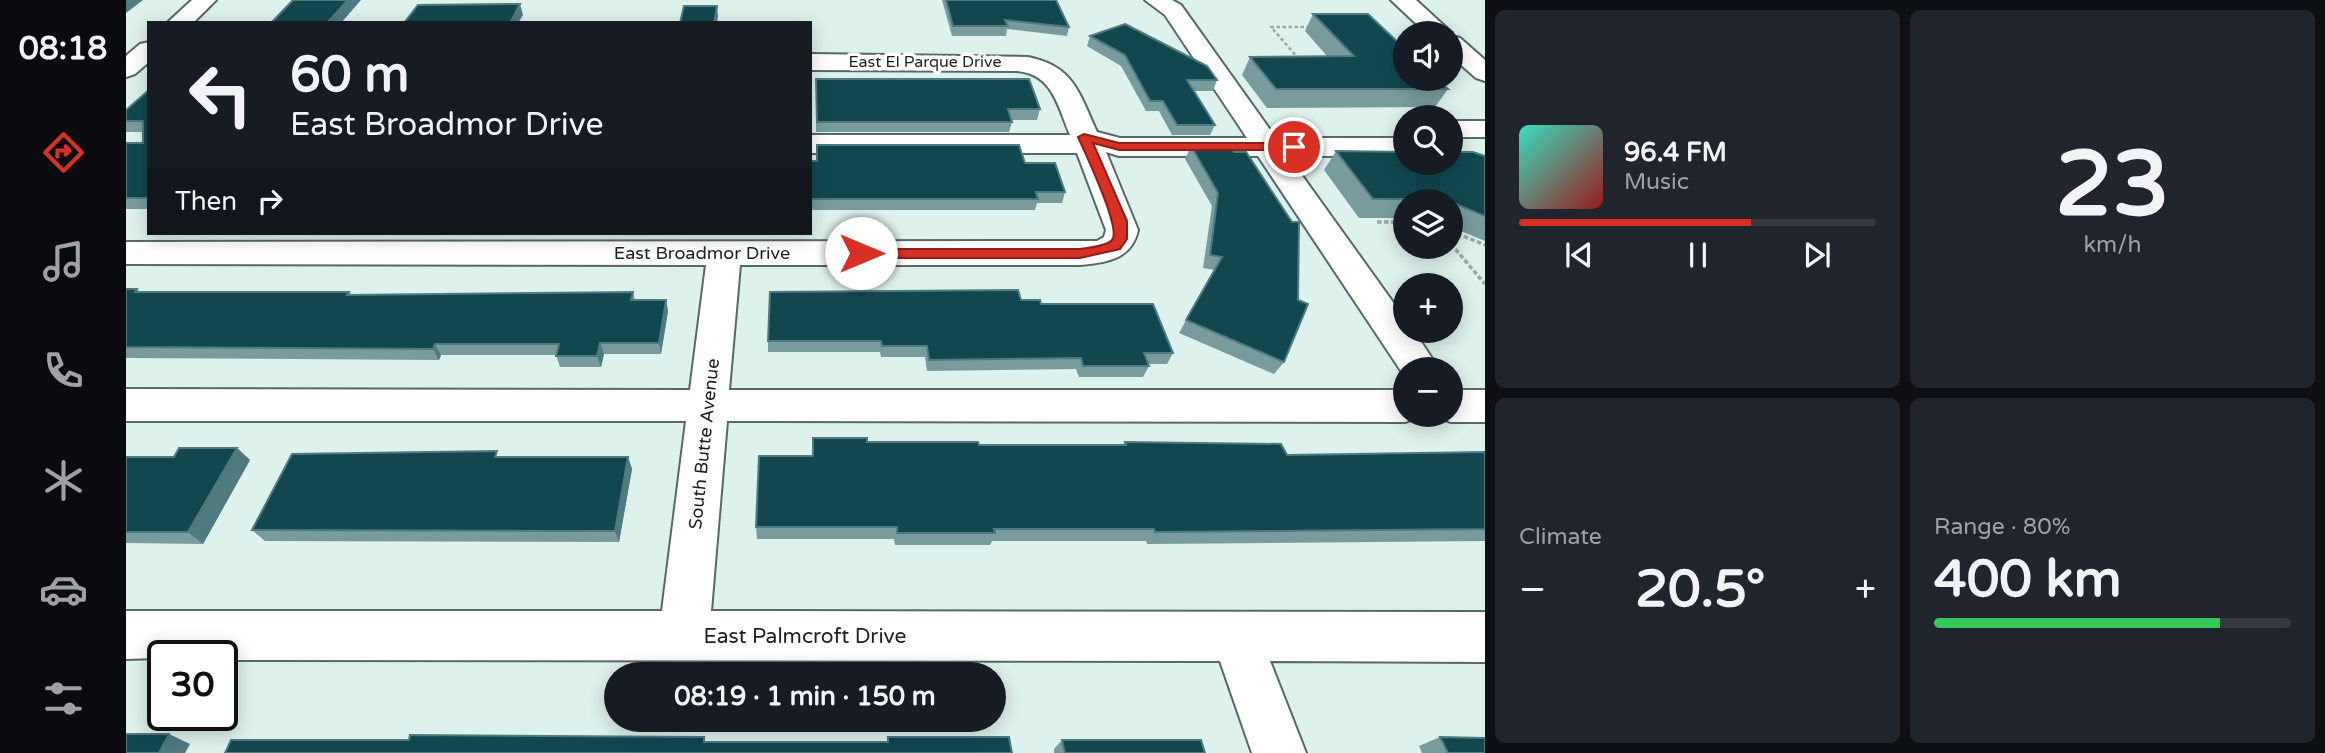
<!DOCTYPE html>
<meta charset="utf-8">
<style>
body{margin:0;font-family:"Varela Round",sans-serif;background:#20242c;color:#f1f3f6;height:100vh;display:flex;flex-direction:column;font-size:26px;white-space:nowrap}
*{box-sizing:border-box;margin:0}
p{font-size:23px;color:#9ea1a6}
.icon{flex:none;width:38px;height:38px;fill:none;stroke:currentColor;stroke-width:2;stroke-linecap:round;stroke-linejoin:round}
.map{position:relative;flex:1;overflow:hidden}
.side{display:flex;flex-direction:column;gap:10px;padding:10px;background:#0d0f14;width:840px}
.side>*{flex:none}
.top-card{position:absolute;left:21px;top:21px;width:665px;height:214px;border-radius:0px;box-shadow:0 4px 18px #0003;background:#171b24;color:#f1f3f6;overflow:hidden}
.fabs{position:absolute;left:1267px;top:21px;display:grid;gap:14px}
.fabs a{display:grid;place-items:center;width:70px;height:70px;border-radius:50%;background:#171b24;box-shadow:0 4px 18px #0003;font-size:35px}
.speed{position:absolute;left:21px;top:640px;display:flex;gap:14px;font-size:35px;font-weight:700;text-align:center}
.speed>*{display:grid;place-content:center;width:91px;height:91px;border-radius:50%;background:#171b24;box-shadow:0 4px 18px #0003;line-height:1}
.speed .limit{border:4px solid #111;border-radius:10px;background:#fff;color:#111}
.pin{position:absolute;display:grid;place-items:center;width:60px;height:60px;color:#fff;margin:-30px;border:4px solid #fff;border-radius:50%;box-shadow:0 2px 7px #0007}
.me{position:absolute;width:77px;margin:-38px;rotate:90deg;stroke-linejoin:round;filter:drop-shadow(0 0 5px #0008)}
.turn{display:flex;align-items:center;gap:24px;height:147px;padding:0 28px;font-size:32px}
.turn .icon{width:91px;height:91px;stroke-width:2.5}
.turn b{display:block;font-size:49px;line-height:60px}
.then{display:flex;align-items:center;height:66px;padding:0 28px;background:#0003;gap:14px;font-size:26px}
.big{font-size:52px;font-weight:700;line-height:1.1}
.side .card{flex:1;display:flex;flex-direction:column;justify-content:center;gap:10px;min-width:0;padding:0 24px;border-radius:10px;background:#20242c}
.side .dial{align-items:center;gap:0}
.dial b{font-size:91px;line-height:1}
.song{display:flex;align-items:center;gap:21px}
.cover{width:84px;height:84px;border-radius:10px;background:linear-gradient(135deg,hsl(170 70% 55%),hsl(0 70% 35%))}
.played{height:7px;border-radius:4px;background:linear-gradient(90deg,#d93025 65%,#363941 65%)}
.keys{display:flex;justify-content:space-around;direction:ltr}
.heat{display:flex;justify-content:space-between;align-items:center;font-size:38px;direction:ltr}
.charge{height:10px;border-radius:5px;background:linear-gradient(90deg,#34c759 80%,#363941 0)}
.side .tiles{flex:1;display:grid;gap:10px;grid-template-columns:repeat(2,1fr)}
.trip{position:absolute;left:478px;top:662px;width:402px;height:70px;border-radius:35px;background:#171b24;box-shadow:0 4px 18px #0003;font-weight:700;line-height:70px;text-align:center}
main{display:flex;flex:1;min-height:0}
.tab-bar{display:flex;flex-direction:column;width:126px;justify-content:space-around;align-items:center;background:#090b0e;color:#9ea1a6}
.tab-bar .icon{width:49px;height:49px}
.tab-bar .active{color:#d93025}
.tab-bar b{font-size:32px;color:#f1f3f6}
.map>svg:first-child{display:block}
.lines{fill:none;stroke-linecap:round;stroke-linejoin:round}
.minor-casing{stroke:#586965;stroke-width:4}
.major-casing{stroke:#586965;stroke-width:4}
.path-far1{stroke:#99a8a5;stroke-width:2.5;stroke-dasharray:3.5 2.5;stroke-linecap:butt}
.path{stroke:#99a8a5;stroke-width:3.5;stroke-dasharray:4.5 2.5;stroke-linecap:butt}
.minor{fill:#fff;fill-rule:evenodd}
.major{fill:#fff;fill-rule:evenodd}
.wall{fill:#789c9e}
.shaded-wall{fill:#4f7a7f}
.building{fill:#124750;stroke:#4f7a7f;stroke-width:2}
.route{fill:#d93025;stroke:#8d1f18;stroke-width:2}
.labels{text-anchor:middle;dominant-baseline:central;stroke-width:7;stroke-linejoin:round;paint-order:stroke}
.far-street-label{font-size:16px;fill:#1a2120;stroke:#fff}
.street-label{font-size:18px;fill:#1a2120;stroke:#fff}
.near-street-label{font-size:21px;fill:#1a2120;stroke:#fff}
</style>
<main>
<nav class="tab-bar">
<b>08:18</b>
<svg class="icon active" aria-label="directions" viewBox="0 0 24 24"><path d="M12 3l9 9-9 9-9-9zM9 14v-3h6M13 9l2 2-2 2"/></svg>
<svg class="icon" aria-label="music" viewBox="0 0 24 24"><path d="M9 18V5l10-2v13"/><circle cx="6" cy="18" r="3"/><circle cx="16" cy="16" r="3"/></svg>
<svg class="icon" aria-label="phone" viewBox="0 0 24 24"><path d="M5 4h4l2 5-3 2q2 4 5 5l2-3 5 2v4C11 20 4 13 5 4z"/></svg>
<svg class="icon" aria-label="climate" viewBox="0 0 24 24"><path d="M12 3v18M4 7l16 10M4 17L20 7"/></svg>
<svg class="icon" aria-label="car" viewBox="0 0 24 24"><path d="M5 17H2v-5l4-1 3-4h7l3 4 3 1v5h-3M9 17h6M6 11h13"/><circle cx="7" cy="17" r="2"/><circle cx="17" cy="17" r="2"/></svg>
<svg class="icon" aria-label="filters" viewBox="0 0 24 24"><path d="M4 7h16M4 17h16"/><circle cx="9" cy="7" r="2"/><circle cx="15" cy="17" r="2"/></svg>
</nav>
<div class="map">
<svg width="1359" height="753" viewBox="0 0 1359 753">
<rect width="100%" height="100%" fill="#ddf1ed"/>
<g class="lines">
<defs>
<g id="minor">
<polygon points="66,0 90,0 67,23 41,23"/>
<path d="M1019 0H1046L1055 5 1150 138H1279V156H1162L1279 319V331H1288L1313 369H1279V377L1132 156H993L980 152 1012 230C1006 259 980 263 954 265H614L603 390H1279V415H1294L1293 417 1279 422 601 421 585 611 1359 612V662L1144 661 1180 753H1126L1094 661 96 660V656L0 659V611H536L560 421H0V389L564 390 580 265 0 264V242L971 241 978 237 980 230 951 153H684V135H944C932 107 927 74 891 71L684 70V54L902 57C948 66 953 93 971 132L994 138H1121L1039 15Z"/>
<polygon points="23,42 23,62 9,74 0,77 0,56 14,44"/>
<rect x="1325" y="121" width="34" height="16"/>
<polygon points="1325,390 1359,390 1359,422 1325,422 1311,417 1310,415 1325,415"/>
</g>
<g id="major">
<polygon points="1265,0 1290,0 1326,33 1300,33"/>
<polygon points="1325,36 1334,38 1359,60 1359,81 1350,78 1325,56"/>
</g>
</defs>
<use href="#minor" class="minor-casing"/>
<use href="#major" class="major-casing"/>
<polyline class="path-far1" points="1173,59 1145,27 1184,27"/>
<g class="path">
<polyline points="1251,222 1279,222"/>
<polyline points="1325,231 1359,245"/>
<polyline points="1325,244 1359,284"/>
</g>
<use href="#minor" class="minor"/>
<use href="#major" class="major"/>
</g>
<g class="wall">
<polygon points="816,0 930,0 943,27 941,36 881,29 880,36 826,36"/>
<polygon points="1187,14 1322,89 1309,107 1141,108 1116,75 1124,57 1201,56 1179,31"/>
<polygon points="964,36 1091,80 1087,91 1068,91 1089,125 1084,135 1046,135 1033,111 1020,111 995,66 961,46"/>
<polygon points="690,79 914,109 911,120 885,120 886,122 883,132 690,132"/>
<polygon points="23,90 23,209 0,209 0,143 17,143 17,132 0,132 0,110"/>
<polygon points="1065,146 1105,146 1158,362 1148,374 1053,333 1088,270 1077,268 1086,206 1059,159"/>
<polygon points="1210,151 1359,156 1359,241 1325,227 1325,201 1279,201 1279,218 1233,218 1198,170"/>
<polygon points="684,161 899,163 939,192 936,203 911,203 909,210 684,210"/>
<polygon points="0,289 11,289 14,292 223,292 226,295 507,292 509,300 540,300 542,311 535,354 478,354 475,367 434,367 430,355 315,355 313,360 0,358"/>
<polygon points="895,300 915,304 1047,353 1041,364 1022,364 1023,366 1017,377 953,377 950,369 801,371 799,357 755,357 754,352 642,352 642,341"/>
<polygon points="741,442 853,445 997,445 999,442 1161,455 1359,452 1359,541 1021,544 1020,541 866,541 864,545 769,545 768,539 631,539 630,527 687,456"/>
<polygon points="111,448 124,460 77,544 0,543 0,457 48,457"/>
<polygon points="375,457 502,457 506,469 493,542 139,541 126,530"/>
<polygon points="1314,737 1359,753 1296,753 1293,746"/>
<polygon points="936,740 1079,753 928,753 928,749"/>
</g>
<g class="shaded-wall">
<polygon points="0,0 17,0 0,13"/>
<polygon points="222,0 235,0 215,23 201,23"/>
<polygon points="394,4 397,15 392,23 384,23"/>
<polygon points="591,6 592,16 591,23 588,23"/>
<polygon points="540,300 542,311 535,354 533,343"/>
<polygon points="474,343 478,354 475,367 471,356"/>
<polygon points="309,344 315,355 313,360 307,349"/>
<polygon points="111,448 124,460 77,544 62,532"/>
<polygon points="502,457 506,469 493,542 489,531"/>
<polygon points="43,734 64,744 59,753 33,753"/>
</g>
<g class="building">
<polygon points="167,0 222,0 201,23 145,23"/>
<polygon points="820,0 930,0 943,27 879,20 882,26 827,26"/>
<polygon points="394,4 384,23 278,23 292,5"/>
<polygon points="558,6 591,6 588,23 554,23"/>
<polygon points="1187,14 1242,14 1279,49 1279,79 1311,79 1322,89 1150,89 1124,57 1228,56"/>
<polygon points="999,24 1081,66 1091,80 1061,80 1089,125 1051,125 1037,101 1024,101 999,55 964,36"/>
<polygon points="690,79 903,79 914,109 882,109 886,122 691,122"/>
<polygon points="23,90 23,198 0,198 0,143 17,143 17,121 0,121 0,110"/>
<polygon points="691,145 893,145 899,163 929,163 939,192 910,192 912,199 684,199 684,161 691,161"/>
<polygon points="1065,146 1105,146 1108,152 1120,152 1166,222 1173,222 1172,300 1182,304 1158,362 1060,320 1096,257 1084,255 1092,193"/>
<polygon points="1210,151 1279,152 1279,163 1325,163 1325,152 1347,152 1359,156 1359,216 1325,202 1325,201 1317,199 1247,199"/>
<polygon points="0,289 11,289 9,292 223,292 221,295 507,292 505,300 540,300 533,343 474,343 471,356 430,356 433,344 309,344 307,349 0,347"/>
<polygon points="892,290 895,300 914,300 915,304 1027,304 1047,353 1018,353 1023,366 957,366 955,358 803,360 801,346 756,346 755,341 642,341 644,292"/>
<polygon points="687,438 741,438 741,442 852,442 853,445 1000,445 999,442 1155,444 1161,455 1359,452 1359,529 1029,532 1028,529 868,529 869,533 771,533 771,527 630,527 633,456 687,456"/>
<polygon points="53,448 111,448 62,532 0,532 0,457 48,457"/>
<polygon points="371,451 369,457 502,457 489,531 126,530 166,454"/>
<polygon points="0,734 43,734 33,753 0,753"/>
<polygon points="284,735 578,737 578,742 762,742 762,737 883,737 886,753 99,753 105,740 283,740"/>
<polygon points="1314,737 1359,738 1359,753 1322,753"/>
<polygon points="936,740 1075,740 1079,753 939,753"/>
</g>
<path class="route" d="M958 134 993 143H1168L1174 147 1168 150H993L967 143 1001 221V239L994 249 954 258H735L728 253 735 249H954C962 248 981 246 986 240 996 229 959 153 952 137Z"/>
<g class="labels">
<g class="far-street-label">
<text x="799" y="62">East El Parque Drive</text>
</g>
<g class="street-label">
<text x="576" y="253">East Broadmor Drive</text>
<text transform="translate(578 444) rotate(-84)">South Butte Avenue</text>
</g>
<g class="near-street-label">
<text x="679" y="636">East Palmcroft Drive</text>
</g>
</g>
</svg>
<div class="fabs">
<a><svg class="icon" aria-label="sound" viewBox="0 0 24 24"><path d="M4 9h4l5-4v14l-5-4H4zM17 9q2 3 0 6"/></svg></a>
<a><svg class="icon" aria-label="search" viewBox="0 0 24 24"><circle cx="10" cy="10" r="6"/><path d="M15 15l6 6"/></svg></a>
<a><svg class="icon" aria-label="layers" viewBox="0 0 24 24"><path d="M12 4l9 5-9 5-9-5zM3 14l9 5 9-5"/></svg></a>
<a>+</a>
<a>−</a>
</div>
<div class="speed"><div class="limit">30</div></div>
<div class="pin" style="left:1168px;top:147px;background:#d93025"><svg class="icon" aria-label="arrive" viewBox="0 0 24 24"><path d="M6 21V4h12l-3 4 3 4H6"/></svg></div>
<svg class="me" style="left:735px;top:253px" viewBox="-20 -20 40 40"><circle r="19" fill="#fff"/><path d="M0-13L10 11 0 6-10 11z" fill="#d93025"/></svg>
<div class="trip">08:19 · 1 min · 150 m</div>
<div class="top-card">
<div class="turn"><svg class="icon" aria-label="left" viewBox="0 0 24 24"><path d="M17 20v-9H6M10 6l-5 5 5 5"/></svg><div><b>60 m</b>East Broadmor Drive</div></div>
<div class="then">Then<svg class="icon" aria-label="right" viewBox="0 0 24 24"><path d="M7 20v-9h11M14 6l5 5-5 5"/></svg></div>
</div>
</div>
<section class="side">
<div class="tiles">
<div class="card">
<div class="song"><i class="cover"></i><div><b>96.4 FM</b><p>Music</p></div></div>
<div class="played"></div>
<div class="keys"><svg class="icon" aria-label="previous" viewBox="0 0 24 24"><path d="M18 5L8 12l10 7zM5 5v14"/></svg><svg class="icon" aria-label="pause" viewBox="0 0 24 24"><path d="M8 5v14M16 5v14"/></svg><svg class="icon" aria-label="next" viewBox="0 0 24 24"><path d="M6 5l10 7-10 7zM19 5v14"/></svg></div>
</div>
<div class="card dial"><b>23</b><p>km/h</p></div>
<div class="card"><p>Climate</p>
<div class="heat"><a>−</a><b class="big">20.5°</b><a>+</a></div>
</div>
<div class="card"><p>Range · 80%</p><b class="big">400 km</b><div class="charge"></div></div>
</div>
</section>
</main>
